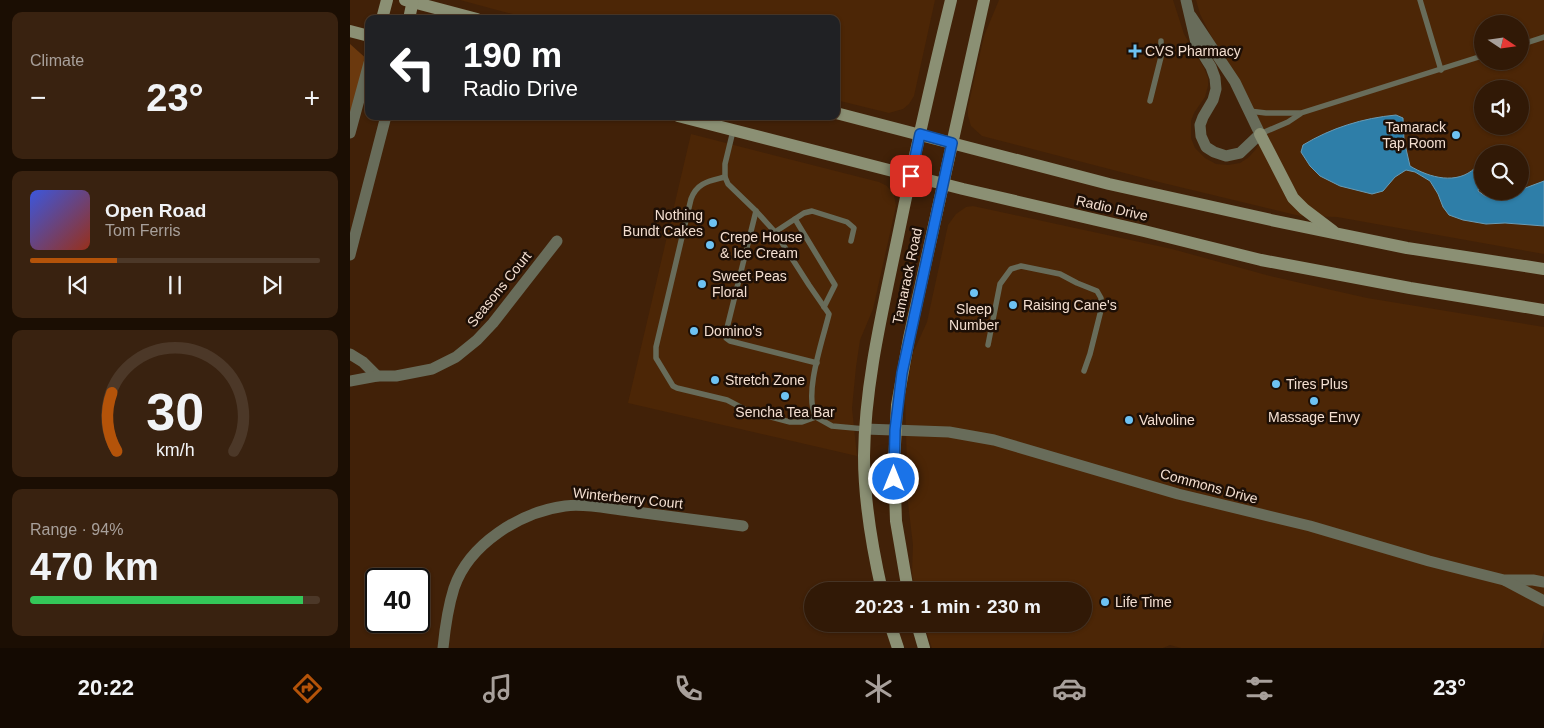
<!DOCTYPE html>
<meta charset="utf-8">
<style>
body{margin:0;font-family:Arial,sans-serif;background:#392210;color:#f1f3f6;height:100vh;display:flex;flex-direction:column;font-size:19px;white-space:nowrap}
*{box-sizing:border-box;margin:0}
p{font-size:16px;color:#a8a09b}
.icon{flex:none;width:28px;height:28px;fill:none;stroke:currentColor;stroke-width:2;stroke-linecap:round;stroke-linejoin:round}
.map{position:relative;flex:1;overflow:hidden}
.panel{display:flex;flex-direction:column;gap:12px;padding:12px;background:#1b0e03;width:350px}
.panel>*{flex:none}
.banner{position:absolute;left:15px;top:15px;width:475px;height:105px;border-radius:10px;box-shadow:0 1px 4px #0004,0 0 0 1px #4c3828;background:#202124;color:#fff;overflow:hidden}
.needle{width:32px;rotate:103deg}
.tools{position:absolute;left:1124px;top:15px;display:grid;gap:10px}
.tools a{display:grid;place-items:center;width:55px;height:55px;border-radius:50%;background:#311906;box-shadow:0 1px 4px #0004,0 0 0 1px #4c3828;font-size:25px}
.speed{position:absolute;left:15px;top:568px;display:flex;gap:10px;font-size:25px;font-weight:700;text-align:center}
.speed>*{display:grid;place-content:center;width:65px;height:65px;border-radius:50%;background:#311906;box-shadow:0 1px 4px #0004,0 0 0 1px #4c3828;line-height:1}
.speed .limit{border:2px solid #111;border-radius:8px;background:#fff;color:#111}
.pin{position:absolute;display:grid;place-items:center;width:42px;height:42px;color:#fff;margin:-21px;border-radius:10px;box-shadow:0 2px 8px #0006}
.me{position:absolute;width:55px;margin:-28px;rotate:0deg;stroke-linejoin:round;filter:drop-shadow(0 0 4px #0008)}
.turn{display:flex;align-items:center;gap:18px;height:105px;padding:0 15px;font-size:22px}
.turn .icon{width:65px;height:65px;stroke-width:2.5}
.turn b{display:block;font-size:35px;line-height:42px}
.big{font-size:38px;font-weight:800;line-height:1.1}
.panel .card{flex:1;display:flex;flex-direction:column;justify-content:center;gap:8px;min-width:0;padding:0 18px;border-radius:10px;background:#392210}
.panel .dial{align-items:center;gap:0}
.dial svg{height:130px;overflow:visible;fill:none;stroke:#4c3828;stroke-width:7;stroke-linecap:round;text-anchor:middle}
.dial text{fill:#f1f3f6;stroke:none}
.song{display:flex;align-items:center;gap:15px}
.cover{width:60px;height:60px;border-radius:8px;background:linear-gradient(135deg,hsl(230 70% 55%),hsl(10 70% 35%))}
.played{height:5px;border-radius:2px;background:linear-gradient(90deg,#b45309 30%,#4c3828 30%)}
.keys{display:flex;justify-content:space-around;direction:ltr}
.heat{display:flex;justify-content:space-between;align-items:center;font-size:28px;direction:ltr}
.charge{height:8px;border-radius:4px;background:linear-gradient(90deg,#34c759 94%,#4c3828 0)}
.trip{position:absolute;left:454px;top:582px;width:288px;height:50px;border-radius:25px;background:#311906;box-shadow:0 1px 4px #0004,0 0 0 1px #4c3828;font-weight:800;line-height:50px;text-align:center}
.tabs{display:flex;height:80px;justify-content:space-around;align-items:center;background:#140a02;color:#a8a09b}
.tabs .icon{width:35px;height:35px}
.tabs .selected{color:#b45309}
.tabs b{font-size:22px;color:#f1f3f6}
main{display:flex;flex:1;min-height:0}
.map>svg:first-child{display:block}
.built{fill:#4c2606;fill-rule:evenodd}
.green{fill:#6b390e}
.water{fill:#2e7ea8;stroke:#699bb4}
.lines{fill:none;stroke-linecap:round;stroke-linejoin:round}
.lane{stroke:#686c5a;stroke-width:5.5}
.street{stroke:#686c5a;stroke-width:11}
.secondary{stroke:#8b9074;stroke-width:12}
.route-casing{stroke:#114b97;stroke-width:12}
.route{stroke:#1a73e8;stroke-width:9}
.poi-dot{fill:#6dc2f3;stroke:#1d0f06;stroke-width:2}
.labels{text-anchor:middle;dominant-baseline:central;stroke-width:5;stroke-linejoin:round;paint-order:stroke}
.poi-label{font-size:14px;fill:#f4dfd1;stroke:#1d0f06;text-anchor:start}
.street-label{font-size:14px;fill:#f4dfd1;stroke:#1d0f06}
</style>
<main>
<section class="panel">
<div class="card"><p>Climate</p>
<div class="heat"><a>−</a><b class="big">23°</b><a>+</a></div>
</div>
<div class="card">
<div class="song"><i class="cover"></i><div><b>Open Road</b><p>Tom Ferris</p></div></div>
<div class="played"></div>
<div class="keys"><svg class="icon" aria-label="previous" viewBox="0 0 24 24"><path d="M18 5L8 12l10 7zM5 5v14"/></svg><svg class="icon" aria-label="pause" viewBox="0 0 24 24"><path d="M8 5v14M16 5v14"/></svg><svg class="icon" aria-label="next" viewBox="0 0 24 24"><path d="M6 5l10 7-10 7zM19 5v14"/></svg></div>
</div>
<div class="card dial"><svg viewBox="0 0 100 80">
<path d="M14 69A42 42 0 1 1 86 69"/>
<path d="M14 69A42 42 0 0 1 11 33" stroke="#b45309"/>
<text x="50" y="56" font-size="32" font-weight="700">30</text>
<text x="50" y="72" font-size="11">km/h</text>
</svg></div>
<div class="card"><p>Range · 94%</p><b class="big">470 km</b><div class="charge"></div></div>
</section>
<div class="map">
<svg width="1194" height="648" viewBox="0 0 1194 648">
<rect width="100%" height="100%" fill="#412108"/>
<g class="built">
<polygon points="110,0 585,0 564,96 559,104 553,109 539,113 486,100 486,19 181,19"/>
<path d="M649 0H823L834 34 854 68 858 78V86L855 97 844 113 841 121V138L845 148 855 158 866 164 878 165 890 163 899 157 906 149 915 134 890 84 859 32 850 14 846 0H1194V254L987 217 950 216 813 183 632 136 621 126 618 116V107L634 36ZM1132 24H1170V61H1132ZM1132 89H1170V126H1132ZM1132 154H1170V191H1132Z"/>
<polygon points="341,134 529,182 537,186 544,195 546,206 523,309 510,340 506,367 502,408 507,456 278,403"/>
<polygon points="623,206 822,249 920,276 1017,298 1194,327 1194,630 1190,648 831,648 820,645 813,648 582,648 574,624 732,624 732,591 565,591 562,573 563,545 558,503 555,396 563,353 577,322 598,225 606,214 616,207"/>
</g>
<polygon class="green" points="0,44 19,61 0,133"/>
<path class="water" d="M1046 115 1053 118 1054 140 1060 166C1080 178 1107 185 1125 168L1131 169 1132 174 1128 191 1135 196 1151 195 1170 191V190L1194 181V226L1155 223 1136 224 1113 220 1099 215 1093 207 1088 194 1080 181 1065 172 1056 170 1045 177 1033 191 1022 194 990 186 970 176 960 166 951 152 953 145C981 128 1013 118 1046 115Z"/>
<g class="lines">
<g class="lane">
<polyline points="1070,0 1091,70"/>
<polyline points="1170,45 1194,37"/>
<polyline points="800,101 811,57 811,41"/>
<polyline points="899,111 916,113 951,113 1132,56"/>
<path d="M383 131 375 164V177C360 181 347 182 341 199L306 347V358L323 386 327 388 377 400 398 411 440 422H452L466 417 482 426 515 429"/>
<polyline points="910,134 938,122 950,114"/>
<path d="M375 177 378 184 406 211 425 232 459 285 479 314C473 339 453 395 466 417"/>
<polyline points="406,211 376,332 376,338 380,341 467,363"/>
<polyline points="445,219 485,285 474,307"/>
<polyline points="425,232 454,213 462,211 497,222 504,228 501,241"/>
<polyline points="638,345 650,284 661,269 671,266 710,274 727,283 747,291 751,298 751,310 740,354 734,371"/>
</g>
<g class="street">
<polyline points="836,0 846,43 861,67 865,78 866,89 863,100 853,117 850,125 851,136 856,147 864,152 876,156 890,153 910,134 885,82 841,16"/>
<polyline points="0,133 19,63"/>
<polyline points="0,255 36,116"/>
<polyline points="0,354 13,362 27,376"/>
<polyline points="0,381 27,376 46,376 82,369 106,357 127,340 143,323 207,241"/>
<polyline points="515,429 599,432 644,440 828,494 960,526 1079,561 1154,580 1183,580 1194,582"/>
<polyline points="1156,581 1194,601"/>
<path d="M93 648C95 628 98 607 104 588 119 544 170 512 215 506 236 503 259 509 279 511 317 516 355 521 393 526"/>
</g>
<g class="secondary">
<polyline points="55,0 127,19"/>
<polyline points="32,19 37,0"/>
<polyline points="59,19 63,0"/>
<polyline points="0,31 19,36"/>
<polyline points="486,113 759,184 921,220 1057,248 1194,269"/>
<polyline points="328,116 613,189 794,231 911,260 1060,288 1194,310"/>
<polyline points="910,134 943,198 954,209 983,231"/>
<path d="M532 591C522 547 514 502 514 456 515 382 533 309 548 236 564 157 582 78 601 0"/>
<polyline points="558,591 546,521 544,464 547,405 559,338 634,0"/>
<polyline points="540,624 548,648"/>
<polyline points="567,624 574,648"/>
</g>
</g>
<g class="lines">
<defs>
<polyline id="route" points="544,479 545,430 552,373 602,143 570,134 561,176"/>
</defs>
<use href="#route" class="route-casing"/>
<use href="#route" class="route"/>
</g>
<g class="poi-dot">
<path d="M782.5 43.5h5v5h5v5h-5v5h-5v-5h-5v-5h5z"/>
<circle cx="1106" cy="135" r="5"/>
<circle cx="363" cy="223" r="5"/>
<circle cx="360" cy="245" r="5"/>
<circle cx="352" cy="284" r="5"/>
<circle cx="624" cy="293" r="5"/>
<circle cx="663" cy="305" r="5"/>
<circle cx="344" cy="331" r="5"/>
<circle cx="365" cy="380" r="5"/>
<circle cx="926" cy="384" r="5"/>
<circle cx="435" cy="396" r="5"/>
<circle cx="964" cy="401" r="5"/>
<circle cx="779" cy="420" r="5"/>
<circle cx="755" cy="602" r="5"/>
</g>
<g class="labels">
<g class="poi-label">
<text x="795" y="51">CVS Pharmacy</text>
<text x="1096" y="127" text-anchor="end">Tamarack<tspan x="1096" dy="16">Tap Room</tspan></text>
<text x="353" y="215" text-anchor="end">Nothing<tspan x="353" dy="16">Bundt Cakes</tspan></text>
<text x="370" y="237">Crepe House<tspan x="370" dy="16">&amp; Ice Cream</tspan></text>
<text x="362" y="276">Sweet Peas<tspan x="362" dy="16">Floral</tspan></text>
<text x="673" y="305">Raising Cane's</text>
<text x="624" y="309" text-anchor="middle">Sleep<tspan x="624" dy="16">Number</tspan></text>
<text x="354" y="331">Domino's</text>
<text x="375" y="380">Stretch Zone</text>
<text x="936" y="384">Tires Plus</text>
<text x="435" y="412" text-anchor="middle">Sencha Tea Bar</text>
<text x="964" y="417" text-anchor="middle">Massage Envy</text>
<text x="789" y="420">Valvoline</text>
<text x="765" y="602">Life Time</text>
</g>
<g class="street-label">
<text transform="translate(762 208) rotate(13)">Radio Drive</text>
<text transform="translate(557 276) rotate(-78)">Tamarack Road</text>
<text transform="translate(149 289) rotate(-51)">Seasons Court</text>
<text transform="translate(859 486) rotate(15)">Commons Drive</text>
<text transform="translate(278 498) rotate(6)">Winterberry Court</text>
</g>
</g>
</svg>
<div class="tools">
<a><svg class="needle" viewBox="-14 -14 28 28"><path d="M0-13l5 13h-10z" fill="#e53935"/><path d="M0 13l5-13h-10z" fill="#a8a09b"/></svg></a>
<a><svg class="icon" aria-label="sound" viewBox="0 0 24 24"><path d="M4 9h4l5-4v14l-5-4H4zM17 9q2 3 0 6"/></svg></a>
<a><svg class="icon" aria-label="search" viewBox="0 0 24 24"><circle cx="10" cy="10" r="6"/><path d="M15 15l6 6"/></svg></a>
</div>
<div class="speed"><div class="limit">40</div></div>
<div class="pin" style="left:561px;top:176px;background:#d93025"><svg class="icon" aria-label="arrive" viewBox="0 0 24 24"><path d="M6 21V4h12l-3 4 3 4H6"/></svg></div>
<svg class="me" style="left:544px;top:479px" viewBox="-20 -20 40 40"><circle r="17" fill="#1a73e8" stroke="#fff" stroke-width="3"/><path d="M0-11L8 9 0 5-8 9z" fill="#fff"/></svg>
<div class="trip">20:23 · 1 min · 230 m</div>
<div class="banner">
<div class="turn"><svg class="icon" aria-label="left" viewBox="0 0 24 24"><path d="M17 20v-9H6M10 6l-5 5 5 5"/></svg><div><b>190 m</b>Radio Drive</div></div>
</div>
</div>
</main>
<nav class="tabs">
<b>20:22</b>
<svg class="icon selected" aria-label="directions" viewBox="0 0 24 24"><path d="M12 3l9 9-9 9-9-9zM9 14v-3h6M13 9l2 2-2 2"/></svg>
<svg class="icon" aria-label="music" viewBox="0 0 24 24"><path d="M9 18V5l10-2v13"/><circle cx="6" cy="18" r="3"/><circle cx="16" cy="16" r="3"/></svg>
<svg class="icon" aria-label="phone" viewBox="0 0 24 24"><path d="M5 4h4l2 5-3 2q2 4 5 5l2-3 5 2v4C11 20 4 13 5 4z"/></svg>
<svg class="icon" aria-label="climate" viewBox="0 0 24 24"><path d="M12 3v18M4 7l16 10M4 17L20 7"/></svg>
<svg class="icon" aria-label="car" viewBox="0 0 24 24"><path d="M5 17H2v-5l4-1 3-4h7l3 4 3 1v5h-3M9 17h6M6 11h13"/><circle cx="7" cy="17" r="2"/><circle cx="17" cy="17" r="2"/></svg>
<svg class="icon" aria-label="filters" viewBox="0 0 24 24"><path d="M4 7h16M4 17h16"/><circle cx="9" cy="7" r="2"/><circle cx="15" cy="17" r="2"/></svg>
<b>23°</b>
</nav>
